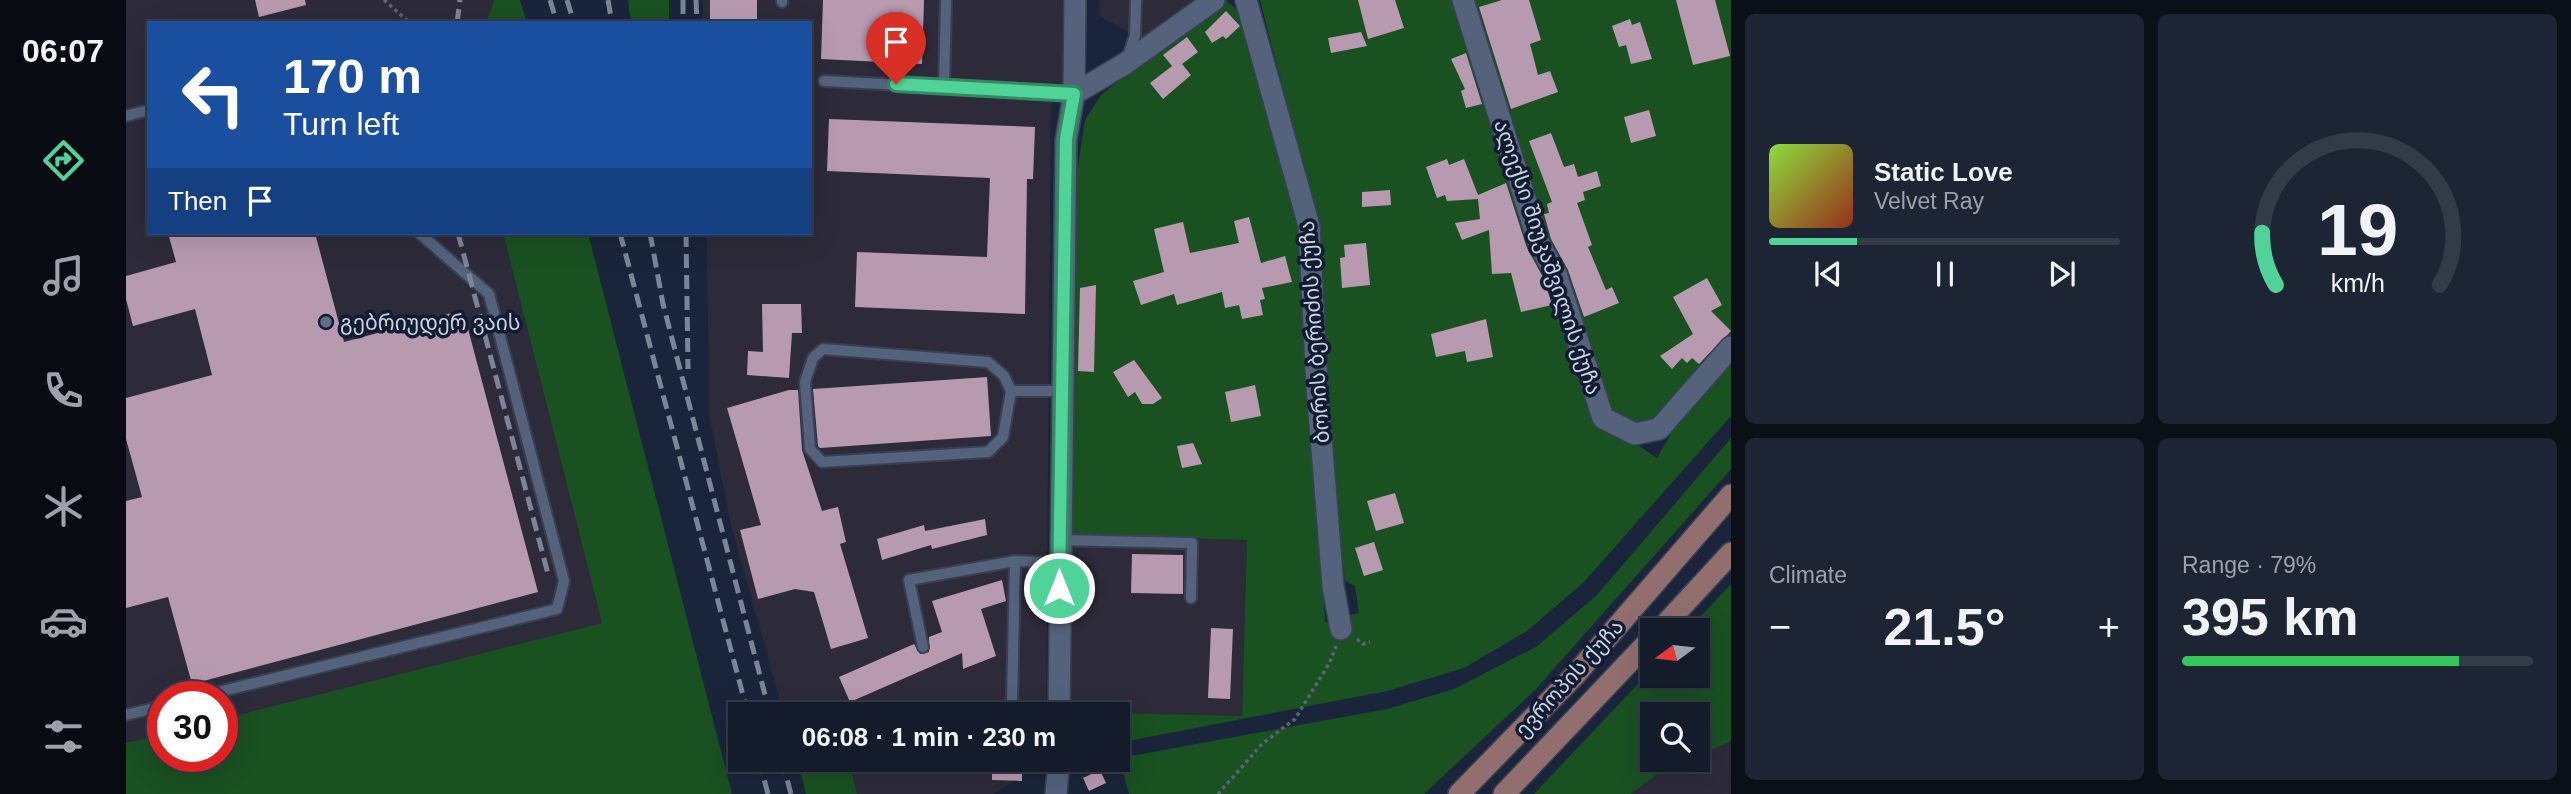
<!DOCTYPE html>
<meta charset="utf-8">
<style>
body{margin:0;font-family:Arial,"Noto Sans Georgian",sans-serif;background:#1d2534;color:#f1f3f6;height:100vh;display:flex;flex-direction:column;font-size:26px;white-space:nowrap}
*{box-sizing:border-box;margin:0}
p{font-size:23px;color:#9da1a9}
.icon{flex:none;width:38px;height:38px;fill:none;stroke:currentColor;stroke-width:2;stroke-linecap:round;stroke-linejoin:round}
.map{position:relative;flex:1;overflow:hidden}
.panel{display:flex;flex-direction:column;gap:14px;padding:14px;background:#0b0f18;width:840px}
.panel>*{flex:none}
.hud{position:absolute;left:21px;top:21px;width:665px;height:214px;border-radius:0px;box-shadow:0 7px 28px #0002,0 0 0 2px #333a48;background:#1a4fa0;color:#fff;overflow:hidden}
.needle{width:46px;rotate:255deg}
.fabs{position:absolute;left:1514px;top:618px;display:grid;gap:14px}
.fabs a{display:grid;place-items:center;width:70px;height:70px;border-radius:0px;background:#141c2c;box-shadow:0 7px 28px #0002,0 0 0 2px #333a48;font-size:35px}
.speed{position:absolute;left:21px;top:681px;display:flex;gap:14px;font-size:35px;font-weight:700;text-align:center}
.speed>*{display:grid;place-content:center;width:91px;height:91px;border-radius:50%;background:#141c2c;box-shadow:0 7px 28px #0002,0 0 0 2px #333a48;line-height:1}
.speed .limit{border:10px solid #d22;background:#fff;color:#111}
.pin{position:absolute;display:grid;place-items:center;width:60px;height:60px;color:#fff;margin:-72px -30px;border-radius:50% 50% 50% 0;rotate:-45deg;box-shadow:0 0 7px #0007}
.pin .icon{rotate:45deg}
.me{position:absolute;width:77px;margin:-38px;rotate:0deg;stroke-linejoin:round;filter:drop-shadow(0 0 5px #0008)}
.turn{display:flex;align-items:center;gap:24px;height:147px;padding:0 21px;font-size:32px}
.turn .icon{width:91px;height:91px;stroke-width:2.5}
.turn b{display:block;font-size:49px;line-height:60px}
.then{display:flex;align-items:center;height:66px;padding:0 21px;background:#0003;gap:14px;font-size:26px}
.big{font-size:52px;font-weight:600;line-height:1.1}
.panel .card{flex:1;display:flex;flex-direction:column;justify-content:center;gap:10px;min-width:0;padding:0 24px;border-radius:10px;background:#1d2534}
.panel .dial{align-items:center;gap:0}
.dial svg{height:182px;overflow:visible;fill:none;stroke:#333a48;stroke-width:7;stroke-linecap:round;text-anchor:middle}
.dial text{fill:#f1f3f6;stroke:none}
.song{display:flex;align-items:center;gap:21px}
.cover{width:84px;height:84px;border-radius:10px;background:linear-gradient(135deg,hsl(90 70% 55%),hsl(10 70% 35%))}
.played{height:7px;border-radius:4px;background:linear-gradient(90deg,#50d398 25%,#333a48 25%)}
.keys{display:flex;justify-content:space-around;direction:ltr}
.heat{display:flex;justify-content:space-between;align-items:center;font-size:38px;direction:ltr}
.charge{height:10px;border-radius:5px;background:linear-gradient(90deg,#34c759 79%,#333a48 0)}
.panel .tiles{flex:1;display:grid;gap:14px;grid-template-columns:repeat(2,1fr)}
.trip{position:absolute;left:602px;top:702px;width:402px;height:70px;border-radius:0px;background:#141c2c;box-shadow:0 7px 28px #0002,0 0 0 2px #333a48;font-weight:600;line-height:70px;text-align:center}
main{display:flex;flex:1;min-height:0}
.tabs{display:flex;flex-direction:column;width:126px;justify-content:space-around;align-items:center;background:#080b12;color:#9da1a9}
.tabs .icon{width:49px;height:49px}
.tabs .current{color:#50d398}
.tabs b{font-size:32px;color:#f1f3f6}
.map>svg:first-child{display:block}
.industrial{fill:#2d2a3a}
.green{fill:#195121}
.building{fill:#b79ab0}
.lines{fill:none;stroke-linecap:round;stroke-linejoin:round}
.service-casing{stroke:#384054;stroke-width:14}
.minor-casing{stroke:#384054;stroke-width:24}
.primary-casing{stroke:#384054;stroke-width:24}
.path{stroke:#5a6477;stroke-width:3.5;stroke-dasharray:3.5 3.5;stroke-linecap:butt}
.service{stroke:#54627c;stroke-width:10}
.minor{stroke:#54627c;stroke-width:21}
.primary{stroke:#926e6f;stroke-width:21}
.rail{stroke:#7c8598;stroke-width:5;stroke-dasharray:14 7;stroke-linecap:butt}
.route-casing{stroke:#348963;stroke-width:18}
.route{stroke:#50d398;stroke-width:12}
.service-dot{fill:#5c6f8a;stroke:#111b31;stroke-width:2.5}
.labels{text-anchor:middle;dominant-baseline:central;stroke-width:7;stroke-linejoin:round;paint-order:stroke}
.street-label{font-size:21px;fill:#cbd3e2;stroke:#111b31}
.poi-label{font-size:21px;fill:#cbd3e2;stroke:#111b31;text-anchor:start}
</style>
<main>
<nav class="tabs">
<b>06:07</b>
<svg class="icon current" aria-label="directions" viewBox="0 0 24 24"><path d="M12 3l9 9-9 9-9-9zM9 14v-3h6M13 9l2 2-2 2"/></svg>
<svg class="icon" aria-label="music" viewBox="0 0 24 24"><path d="M9 18V5l10-2v13"/><circle cx="6" cy="18" r="3"/><circle cx="16" cy="16" r="3"/></svg>
<svg class="icon" aria-label="phone" viewBox="0 0 24 24"><path d="M5 4h4l2 5-3 2q2 4 5 5l2-3 5 2v4C11 20 4 13 5 4z"/></svg>
<svg class="icon" aria-label="climate" viewBox="0 0 24 24"><path d="M12 3v18M4 7l16 10M4 17L20 7"/></svg>
<svg class="icon" aria-label="car" viewBox="0 0 24 24"><path d="M5 17H2v-5l4-1 3-4h7l3 4 3 1v5h-3M9 17h6M6 11h13"/><circle cx="7" cy="17" r="2"/><circle cx="17" cy="17" r="2"/></svg>
<svg class="icon" aria-label="filters" viewBox="0 0 24 24"><path d="M4 7h16M4 17h16"/><circle cx="9" cy="7" r="2"/><circle cx="15" cy="17" r="2"/></svg>
</nav>
<div class="map">
<svg width="1605" height="794" viewBox="0 0 1605 794">
<rect width="100%" height="100%" fill="#1a253b"/>
<g class="industrial">
<polygon points="0,0 368,0 360,23 23,23 23,233 377,233 476,623 96,719 96,696 37,696 37,734 0,743"/>
<polygon points="577,0 942,0 941,78 925,106 920,714 714,714 712,709 689,714 658,714 605,526 583,413 581,233 684,233 684,23 577,23"/>
<polygon points="973,0 1068,0 1019,41 974,16"/>
<polygon points="945,535 1121,540 1116,717 941,712"/>
<polygon points="1605,741 1605,794 1505,794 1534,772 1562,760 1572,760 1572,756"/>
<polygon points="723,760 920,760 867,794 731,794"/>
</g>
<g class="green">
<polygon points="368,0 394,0 401,23 360,23"/>
<polygon points="502,0 543,0 543,23 505,23"/>
<polygon points="1100,0 1120,18 1178,223 1199,622 1233,613 1229,586 1219,581 1204,452 1192,224 1134,0 1329,0 1416,270 1442,329 1450,374 1472,418 1531,458 1546,432 1605,364 1605,416 1457,583 1401,631 1338,668 1261,691 992,743 992,714 941,712 1116,716 1121,540 945,535 946,206 959,120 975,95 1084,8"/>
<polygon points="1342,0 1605,0 1605,336 1526,427 1499,422 1482,406 1380,122"/>
<polygon points="377,233 462,233 606,794 0,794 0,743 37,734 37,756 96,756 96,719 476,623"/>
<polygon points="1605,438 1605,469 1410,689 1298,794 1003,794 994,758 1261,709 1328,689 1410,647 1472,594"/>
<polygon points="1605,584 1605,741 1572,756 1572,714 1526,714 1526,760 1562,760 1534,772 1505,794 1408,794 1526,669 1526,676 1572,676 1572,630 1562,630"/>
<polygon points="671,760 723,760 731,794 680,794"/>
</g>
<g class="building">
<polygon points="129,0 179,0 180,5 133,17"/>
<rect x="584" y="0" width="47" height="23"/>
<polygon points="697,0 798,0 796,64 695,59"/>
<polygon points="1232,0 1269,0 1278,28 1242,39"/>
<polygon points="1376,0 1403,0 1415,40 1404,44 1412,75 1424,71 1432,92 1385,109 1353,7"/>
<polygon points="1550,0 1589,0 1604,56 1567,65"/>
<polygon points="1100,11 1114,26 1100,39 1097,36 1086,43 1079,32"/>
<polygon points="1504,19 1506,25 1514,22 1526,59 1505,64 1500,45 1493,47 1486,26"/>
<polygon points="1235,32 1241,46 1205,53 1202,38"/>
<polygon points="1061,37 1072,52 1056,64 1065,75 1037,99 1024,83 1046,66 1037,55"/>
<polygon points="1340,53 1356,104 1340,108 1335,91 1339,89 1325,59"/>
<polygon points="1523,110 1530,136 1505,143 1498,117"/>
<polygon points="703,119 909,127 907,179 901,179 899,314 729,307 731,252 861,257 864,178 701,171"/>
<polygon points="1425,133 1438,167 1448,164 1452,177 1471,171 1475,186 1457,192 1459,200 1451,203 1466,245 1462,247 1480,290 1486,287 1493,303 1458,317 1442,270 1425,239 1418,214 1423,213 1421,204 1426,202 1403,141"/>
<polygon points="1321,159 1323,165 1338,159 1352,195 1380,183 1401,248 1418,279 1426,305 1395,312 1385,273 1366,274 1363,230 1336,240 1329,223 1354,219 1352,199 1321,201 1319,195 1311,198 1300,167"/>
<polygon points="1264,190 1265,205 1236,207 1236,192"/>
<polygon points="1123,217 1135,263 1159,256 1166,282 1136,288 1139,299 1134,300 1137,315 1116,319 1113,305 1099,308 1096,292 1051,305 1048,294 1015,305 1007,281 1038,272 1028,229 1057,222 1064,253 1113,243 1108,221"/>
<polygon points="42,233 189,233 218,342 337,310 412,592 66,684 42,597 0,608 0,501 16,497 0,439 0,398 86,375 69,309 7,326 0,299 0,276 50,262"/>
<polygon points="1240,243 1244,285 1216,288 1214,258 1219,257 1218,245"/>
<polygon points="1581,278 1596,305 1585,311 1605,331 1573,364 1566,358 1561,363 1556,358 1546,369 1534,356 1567,334 1547,297"/>
<polygon points="970,285 968,372 952,371 954,288"/>
<polygon points="636,304 675,304 676,333 666,333 663,378 621,375 622,351 637,352"/>
<polygon points="1360,319 1367,357 1341,362 1339,351 1310,357 1305,334"/>
<polygon points="1008,360 1036,398 1027,404 1016,404 1009,392 1002,397 987,372"/>
<polygon points="861,377 865,436 694,448 692,446 687,389"/>
<polygon points="1129,385 1135,416 1105,422 1099,392"/>
<polygon points="663,390 672,390 676,450 696,511 712,507 720,542 714,544 742,638 705,649 688,592 669,589 632,599 614,530 635,525 601,408"/>
<polygon points="1067,443 1076,464 1056,468 1051,446"/>
<polygon points="1269,493 1278,523 1250,531 1241,501"/>
<polygon points="859,519 861,535 806,549 805,545 756,560 751,539 798,525 799,531"/>
<polygon points="1248,542 1257,570 1238,576 1229,548"/>
<polygon points="1006,554 1057,555 1057,594 1005,593"/>
<polygon points="876,580 880,601 855,609 870,656 837,669 836,653 724,702 713,677 788,644 794,654 803,652 803,637 816,632 806,601"/>
<polygon points="1085,628 1107,629 1104,699 1082,698"/>
<polygon points="866,760 896,760 896,781 866,780"/>
<polygon points="974,770 980,783 963,791 957,778"/>
</g>
<g class="lines">
<defs>
<g id="service">
<polyline points="656,2 656,0"/>
<polyline points="1002,57 1009,35 1010,0"/>
<polyline points="698,81 948,94"/>
<polyline points="818,86 820,0"/>
<polyline points="0,116 23,110"/>
<polyline points="885,391 877,437 862,452 696,462 684,449 679,382 687,358 697,349 862,362 878,376 885,391 936,391"/>
<polyline points="933,540 1066,543 1065,598"/>
<polyline points="797,647 783,580 889,561 933,563"/>
<polyline points="76,696 431,609 438,581 363,294 293,233"/>
<polyline points="886,703 889,561"/>
<polyline points="0,715 37,706"/>
</g>
<g id="minor">
<polyline points="1120,0 1183,226 1191,387 1207,586 1215,629"/>
<polyline points="1337,0 1413,244 1430,274 1477,418 1509,434 1533,429 1605,347"/>
<polyline points="948,94 1000,63 1088,0"/>
<polyline points="933,714 940,140 948,94 949,0"/>
<polyline points="930,794 933,760"/>
</g>
<g id="primary">
<polyline points="1534,630 1605,553"/>
<polyline points="1333,794 1450,674 1605,495"/>
<polyline points="1378,794 1526,638"/>
</g>
</defs>
<use href="#service" class="service-casing"/>
<use href="#minor" class="minor-casing"/>
<use href="#primary" class="primary-casing"/>
<g class="path">
<polyline points="258,0 284,23"/>
<polyline points="1231,639 1237,644 1244,642"/>
<polyline points="1092,794 1136,744 1169,719 1204,662 1210,646"/>
</g>
<use href="#service" class="service"/>
<use href="#minor" class="minor"/>
<use href="#primary" class="primary"/>
<g class="rail">
<polyline points="424,0 431,23"/>
<polyline points="441,0 448,23"/>
<polyline points="482,0 486,23"/>
<polyline points="557,0 557,23"/>
<polyline points="570,0 571,23"/>
<polyline points="331,23 334,0"/>
<polyline points="332,233 422,574"/>
<polyline points="494,233 622,714"/>
<polyline points="524,233 537,304 644,714"/>
<polyline points="560,233 562,369"/>
<polyline points="633,760 642,794"/>
<polyline points="656,760 665,794"/>
</g>
</g>
<g class="lines">
<defs>
<polyline id="route" points="770,84 948,94 940,139 933,588"/>
</defs>
<use href="#route" class="route-casing"/>
<use href="#route" class="route"/>
</g>
<circle class="service-dot" cx="200" cy="322" r="7"/>
<g class="labels">
<g class="street-label">
<text transform="translate(1422 257) rotate(71)">ალექსი შიუკაშვილის ქუჩა</text>
<text transform="translate(1188 332) rotate(-94)">ბორის ბერიძის ქუჩა</text>
<text transform="translate(1443 678) rotate(-48)">ევროპის ქუჩა</text>
</g>
<g class="poi-label">
<text x="214" y="322">გებრიუდერ ვაის</text>
</g>
</g>
</svg>
<div class="fabs">
<a><svg class="needle" viewBox="-14 -14 28 28"><path d="M0-13l5 13h-10z" fill="#e53935"/><path d="M0 13l5-13h-10z" fill="#9da1a9"/></svg></a>
<a><svg class="icon" aria-label="search" viewBox="0 0 24 24"><circle cx="10" cy="10" r="6"/><path d="M15 15l6 6"/></svg></a>
</div>
<div class="speed"><div class="limit">30</div></div>
<div class="pin" style="left:770px;top:84px;background:#d93025"><svg class="icon" aria-label="arrive" viewBox="0 0 24 24"><path d="M6 21V4h12l-3 4 3 4H6"/></svg></div>
<svg class="me" style="left:933px;top:588px" viewBox="-20 -20 40 40"><circle r="17" fill="#50d398" stroke="#fff" stroke-width="3"/><path d="M0-11L8 9 0 5-8 9z" fill="#fff"/></svg>
<div class="trip">06:08 · 1 min · 230 m</div>
<div class="hud">
<div class="turn"><svg class="icon" aria-label="left" viewBox="0 0 24 24"><path d="M17 20v-9H6M10 6l-5 5 5 5"/></svg><div><b>170 m</b>Turn left</div></div>
<div class="then">Then<svg class="icon" aria-label="arrive" viewBox="0 0 24 24"><path d="M6 21V4h12l-3 4 3 4H6"/></svg></div>
</div>
</div>
<section class="panel">
<div class="tiles">
<div class="card">
<div class="song"><i class="cover"></i><div><b>Static Love</b><p>Velvet Ray</p></div></div>
<div class="played"></div>
<div class="keys"><svg class="icon" aria-label="previous" viewBox="0 0 24 24"><path d="M18 5L8 12l10 7zM5 5v14"/></svg><svg class="icon" aria-label="pause" viewBox="0 0 24 24"><path d="M8 5v14M16 5v14"/></svg><svg class="icon" aria-label="next" viewBox="0 0 24 24"><path d="M6 5l10 7-10 7zM19 5v14"/></svg></div>
</div>
<div class="card dial"><svg viewBox="0 0 100 80">
<path d="M14 69A42 42 0 1 1 86 69"/>
<path d="M14 69A42 42 0 0 1 8 46" stroke="#50d398"/>
<text x="50" y="56" font-size="32" font-weight="700">19</text>
<text x="50" y="72" font-size="11">km/h</text>
</svg></div>
<div class="card"><p>Climate</p>
<div class="heat"><a>−</a><b class="big">21.5°</b><a>+</a></div>
</div>
<div class="card"><p>Range · 79%</p><b class="big">395 km</b><div class="charge"></div></div>
</div>
</section>
</main>
